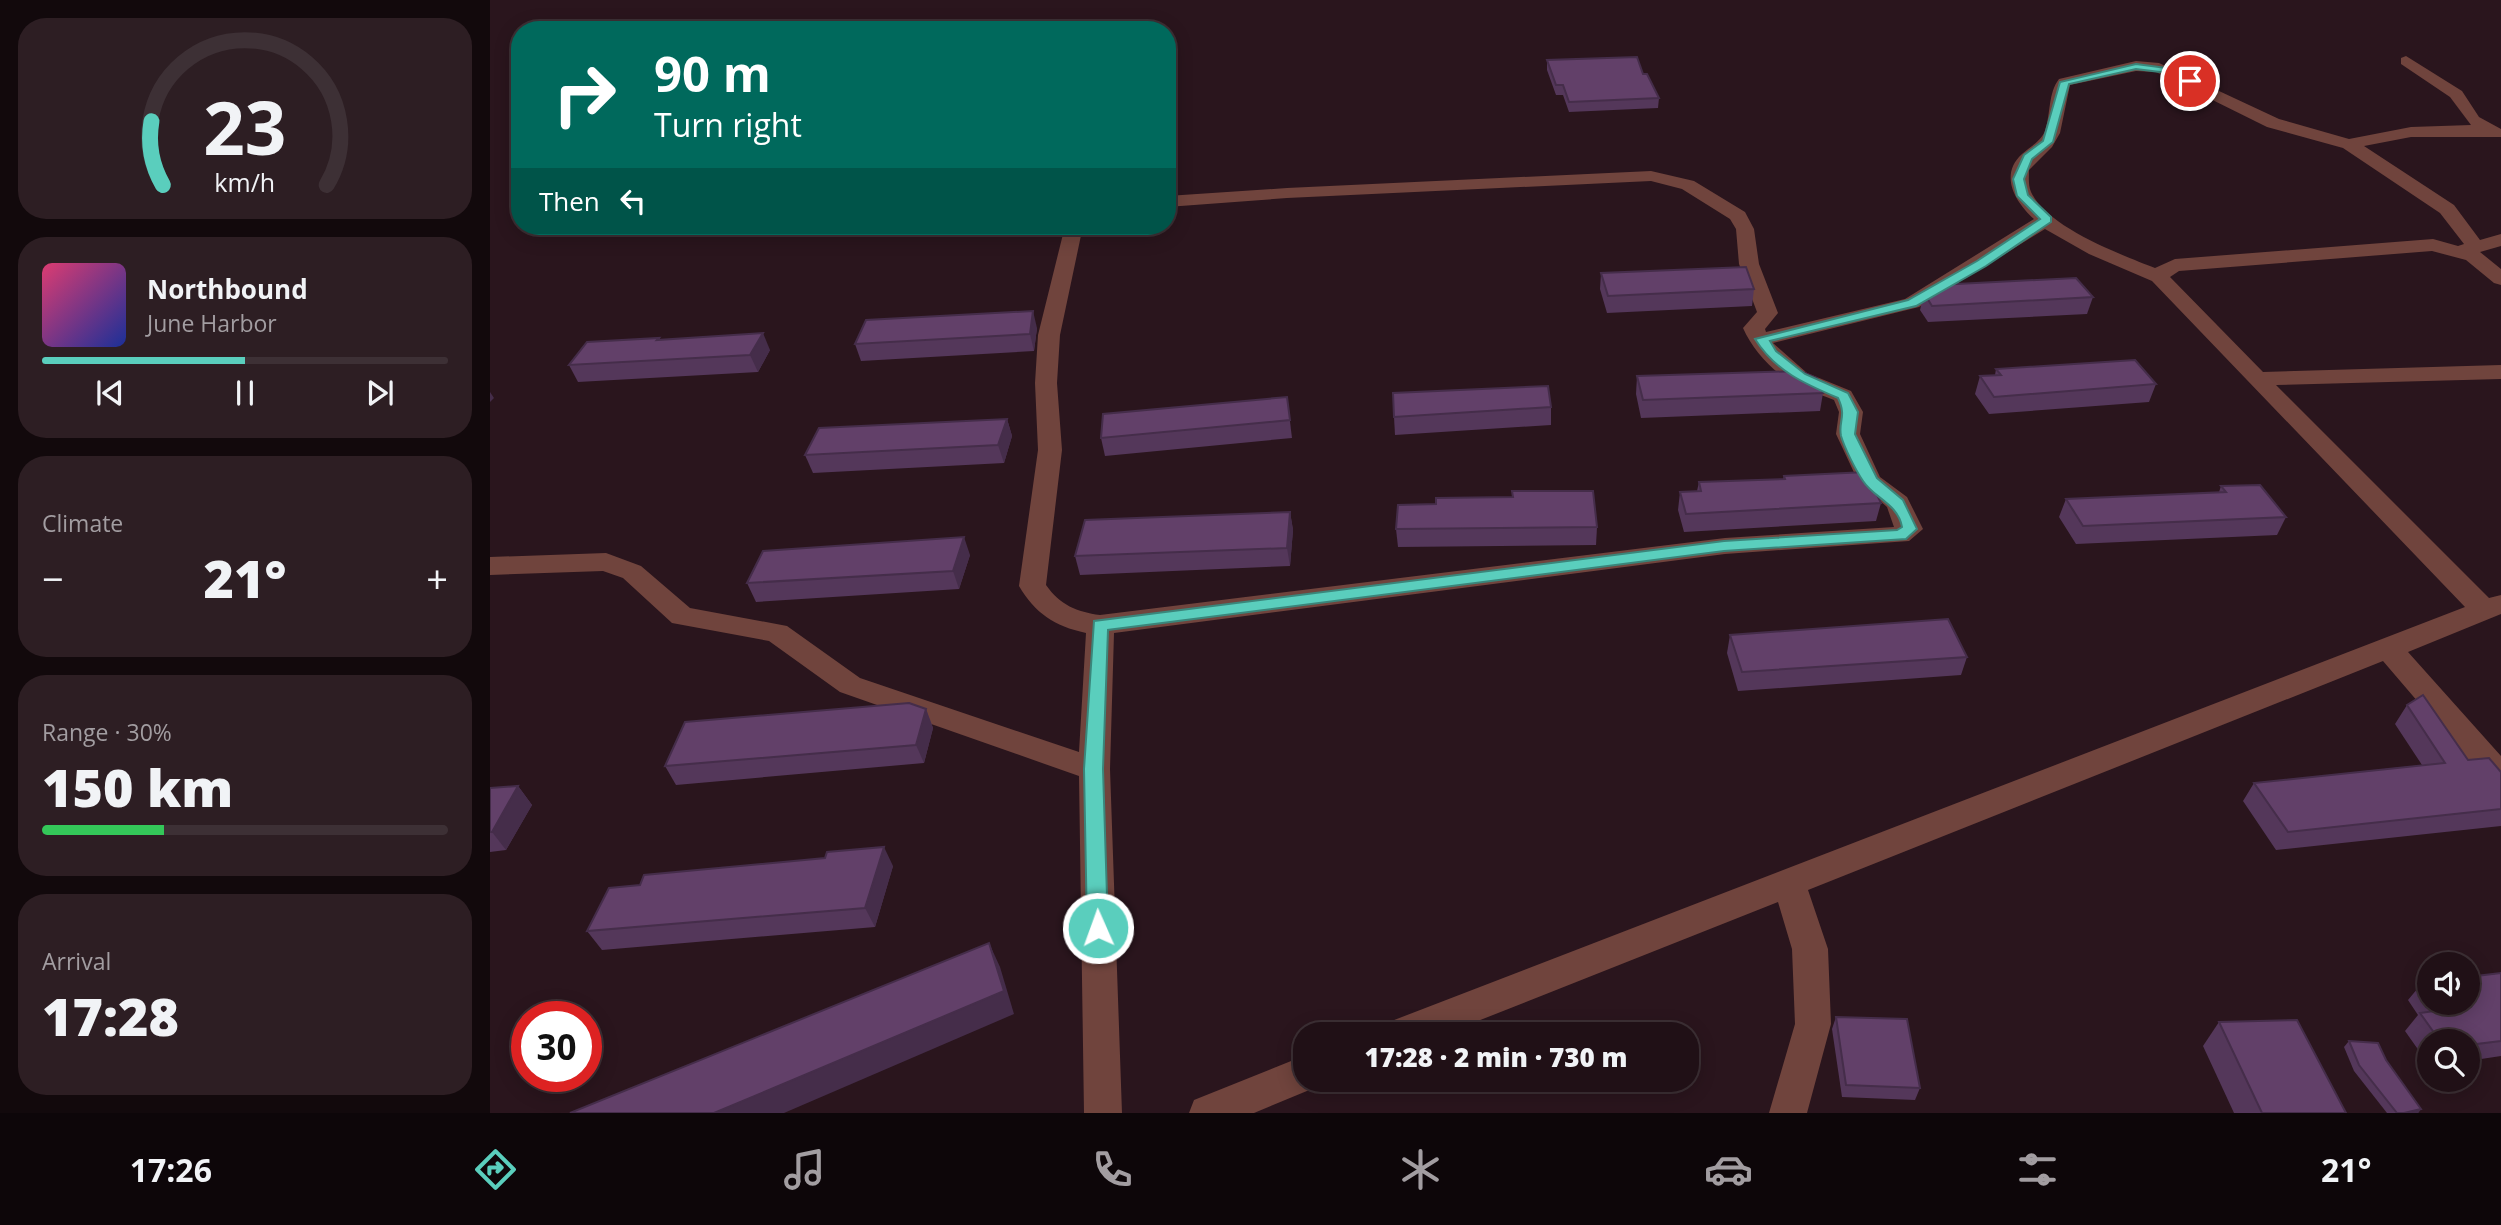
<!DOCTYPE html>
<meta charset="utf-8">
<style>
body{margin:0;font-family:"Open Sans",sans-serif;background:#2d1e23;color:#f1f3f6;height:100vh;display:flex;flex-direction:column;font-size:26px;white-space:nowrap}
*{box-sizing:border-box;margin:0}
p{font-size:23px;color:#a29da1}
.icon{flex:none;width:38px;height:38px;fill:none;stroke:currentColor;stroke-width:2;stroke-linecap:round;stroke-linejoin:round}
.map{position:relative;flex:1;overflow:hidden}
.side{display:flex;flex-direction:column;gap:18px;padding:18px;background:#12090c;width:490px}
.side>*{flex:none}
.top-card{position:absolute;left:21px;top:21px;width:665px;height:214px;border-radius:28px;box-shadow:0 4px 18px #0003,0 0 0 2px #3d3035;background:#00695c;color:#fff;overflow:hidden}
.controls{position:absolute;left:1927px;top:952px;display:grid;gap:14px}
.controls a{display:grid;place-items:center;width:63px;height:63px;border-radius:50%;background:#201016;box-shadow:0 4px 18px #0003,0 0 0 2px #3d3035;font-size:35px}
.speed{position:absolute;left:21px;top:1001px;display:flex;gap:14px;font-size:35px;font-weight:700;text-align:center}
.speed>*{display:grid;place-content:center;width:91px;height:91px;border-radius:50%;background:#201016;box-shadow:0 4px 18px #0003,0 0 0 2px #3d3035;line-height:1}
.speed .limit{border:10px solid #d22;background:#fff;color:#111}
.pin{position:absolute;display:grid;place-items:center;width:60px;height:60px;color:#fff;margin:-30px;border:4px solid #fff;border-radius:50%;box-shadow:0 2px 7px #0007}
.me{position:absolute;width:77px;margin:-38px;rotate:358deg;stroke-linejoin:round;filter:drop-shadow(0 0 5px #0008)}
.turn{display:flex;align-items:center;gap:24px;height:147px;padding:0 28px;font-size:32px}
.turn .icon{width:91px;height:91px;stroke-width:2.5}
.turn b{display:block;font-size:49px;line-height:60px}
.then{display:flex;align-items:center;height:66px;padding:0 28px;background:#0003;gap:14px;font-size:26px}
.big{font-size:52px;font-weight:800;line-height:1.1}
.side .card{flex:1;display:flex;flex-direction:column;justify-content:center;gap:10px;min-width:0;padding:0 24px;border-radius:28px;background:#2d1e23}
.side .dial{align-items:center;gap:0}
.dial svg{height:182px;overflow:visible;fill:none;stroke:#3d3035;stroke-width:7;stroke-linecap:round;text-anchor:middle}
.dial text{fill:#f1f3f6;stroke:none}
.song{display:flex;align-items:center;gap:21px}
.cover{width:84px;height:84px;border-radius:10px;background:linear-gradient(135deg,hsl(340 70% 55%),hsl(230 70% 35%))}
.played{height:7px;border-radius:4px;background:linear-gradient(90deg,#5acebd 50%,#3d3035 50%)}
.keys{display:flex;justify-content:space-around;direction:ltr}
.heat{display:flex;justify-content:space-between;align-items:center;font-size:38px;direction:ltr}
.charge{height:10px;border-radius:5px;background:linear-gradient(90deg,#34c759 30%,#3d3035 0)}
.trip{position:absolute;left:803px;top:1022px;width:406px;height:70px;border-radius:28px;background:#201016;box-shadow:0 4px 18px #0003,0 0 0 2px #3d3035;font-weight:800;line-height:70px;text-align:center}
.dock{display:flex;height:112px;justify-content:space-around;align-items:center;background:#0d0609;color:#a29da1}
.dock .icon{width:49px;height:49px}
.dock .on{color:#5acebd}
.dock b{font-size:32px;color:#f1f3f6}
main{display:flex;flex:1;min-height:0}
.map>svg:first-child{display:block}
.lines{fill:none;stroke-linecap:round;stroke-linejoin:round}
.street{fill:#70443d;fill-rule:evenodd}
.wall{fill:#54375a}
.shaded-wall{fill:#452d4a}
.building{fill:#624069;stroke:#452d4a;stroke-width:2}
.route{fill:#5acebd;stroke:#3a867b;stroke-width:2}
</style>
<main>
<section class="side">
<div class="card dial"><svg viewBox="0 0 100 80">
<path d="M14 69A42 42 0 1 1 86 69"/>
<path d="M14 69A42 42 0 0 1 9 41" stroke="#5acebd"/>
<text x="50" y="56" font-size="32" font-weight="700">23</text>
<text x="50" y="72" font-size="11">km/h</text>
</svg></div>
<div class="card">
<div class="song"><i class="cover"></i><div><b>Northbound</b><p>June Harbor</p></div></div>
<div class="played"></div>
<div class="keys"><svg class="icon" aria-label="previous" viewBox="0 0 24 24"><path d="M18 5L8 12l10 7zM5 5v14"/></svg><svg class="icon" aria-label="pause" viewBox="0 0 24 24"><path d="M8 5v14M16 5v14"/></svg><svg class="icon" aria-label="next" viewBox="0 0 24 24"><path d="M6 5l10 7-10 7zM19 5v14"/></svg></div>
</div>
<div class="card"><p>Climate</p>
<div class="heat"><a>−</a><b class="big">21°</b><a>+</a></div>
</div>
<div class="card"><p>Range · 30%</p><b class="big">150 km</b><div class="charge"></div></div>
<div class="card"><p>Arrival</p><b class="big">17:28</b></div>
</section>
<div class="map">
<svg width="2011" height="1113" viewBox="0 0 2011 1113">
<rect width="100%" height="100%" fill="#2a151d"/>
<g class="lines">
<g class="street">
<path d="M1916 56 1972 91 1989 117 2011 129V137H1921L1874 146 1964 205 1990 240 2011 234V246L1990 252 2011 269V285L2004 283 1976 260 1942 251 1689 271 1680 277 1773 372 2011 365V379L1786 385 1999 598 2011 595V614L1918 652 2011 756V789L2000 786 1893 661 1318 890 1338 949 1341 1024 1317 1113H1279L1305 1024 1302 949 1288 902 955 1034H894L899 1022 1975 607 1662 281 1599 254 1555 229 1429 307 1283 343 1317 373 1361 391 1373 412 1370 434 1390 477 1417 497 1433 529 1419 541 1235 554 624 633 620 769 632 1113H594L589 776 350 692 279 641 182 623 133 578 113 571 0 575V557L116 553 151 566 200 608 297 626 370 678 589 752 596 633C564 626 545 613 529 586L548 450 545 383 548 335 575 226H593L570 335 567 383 572 450 556 585C570 605 587 612 610 615L1235 538 1404 527 1397 507 1368 481 1346 434 1349 412 1344 400C1333 395 1322 393 1312 388 1287 376 1264 353 1253 328L1267 312 1249 264 1246 229 1240 219 1192 189 1161 181 797 198 677 207V196L797 188 1161 171 1204 181 1255 212 1264 229 1269 264 1288 313 1275 329 1276 332 1415 299 1544 219C1525 202 1509 175 1532 154 1541 146 1550 142 1555 131 1561 113 1558 93 1569 79L1646 61 1669 63 1789 119 1859 139 1921 127 1981 125 1960 97 1911 64V58ZM1646 71 1666 72 1777 127 1853 148 1950 213 1974 244 1968 246 1943 239 1685 259 1665 268C1629 254 1557 227 1541 192 1538 185 1539 177 1539 170L1562 147 1570 133 1580 85Z"/>
<polygon points="816,1055 816,1080 832,1080 829,1086 764,1113 699,1113 704,1100"/>
</g>
</g>
<g class="wall">
<polygon points="1057,60 1153,74 1169,98 1168,108 1079,112 1073,95 1066,95 1057,70"/>
<polygon points="1111,273 1264,289 1262,306 1117,313 1110,289"/>
<polygon points="1434,293 1603,297 1597,314 1438,322 1430,310"/>
<polygon points="547,328 544,351 371,361 365,344"/>
<polygon points="170,340 280,350 268,372 88,382 79,365"/>
<polygon points="1506,369 1666,384 1659,402 1499,414 1485,394 1490,376 1505,375"/>
<polygon points="1147,376 1333,393 1330,411 1151,418 1146,394"/>
<polygon points="797,397 802,438 615,456 611,438"/>
<polygon points="1061,407 1061,425 905,435 904,417"/>
<polygon points="517,419 522,436 514,463 323,473 315,455"/>
<polygon points="1294,476 1391,503 1386,521 1194,532 1188,510 1190,492 1207,491 1209,482 1293,479"/>
<polygon points="1731,486 1796,517 1787,535 1586,544 1569,517 1576,499 1729,492"/>
<polygon points="800,512 803,530 800,566 590,575 585,556"/>
<polygon points="1107,527 1106,545 908,547 906,529"/>
<polygon points="480,555 469,589 266,602 257,583"/>
<polygon points="1240,635 1477,657 1471,675 1248,691 1237,653"/>
<polygon points="1917,705 1978,760 2011,772 2011,826 1786,850 1753,801 1764,783 1932,765 1905,724"/>
<polygon points="436,709 443,728 434,763 186,785 175,766"/>
<polygon points="28,786 42,805 16,850 0,852 0,788"/>
<polygon points="403,866 385,927 112,950 97,931"/>
<polygon points="2011,973 2011,1056 1978,1061 1978,1041 1939,1041 1939,1065 1915,1031 1928,1015 1918,1000 1933,982 1939,982 1939,1003 1978,1003"/>
<polygon points="1346,1017 1430,1088 1425,1100 1352,1097 1342,1029"/>
<polygon points="1729,1022 1856,1113 1744,1113 1713,1046"/>
<polygon points="1859,1041 1896,1060 1931,1109 1928,1113 1897,1113 1864,1071 1854,1047"/>
</g>
<g class="shaded-wall">
<polygon points="543,311 547,328 544,351 540,334"/>
<polygon points="273,333 280,350 268,372 260,355"/>
<polygon points="0,392 4,398 0,402"/>
<polygon points="517,419 522,436 514,463 508,445"/>
<polygon points="800,512 803,530 800,566 797,548"/>
<polygon points="474,537 480,555 469,589 463,571"/>
<polygon points="436,709 443,728 434,763 426,745"/>
<polygon points="28,786 42,805 16,850 2,832"/>
<polygon points="394,847 403,866 385,927 375,908"/>
<polygon points="499,943 510,967 524,1014 294,1113 224,1113"/>
<polygon points="1931,1109 1928,1113 1914,1113"/>
</g>
<g class="building">
<polygon points="1147,57 1153,74 1157,74 1169,98 1079,102 1073,85 1066,85 1057,60"/>
<polygon points="1256,267 1264,289 1118,296 1111,273"/>
<polygon points="1586,278 1603,297 1442,306 1434,293 1447,285"/>
<polygon points="543,311 540,334 365,344 376,320"/>
<polygon points="273,333 260,355 79,365 97,342 169,338 167,340"/>
<polygon points="1645,360 1666,384 1504,397 1490,376 1511,375 1506,369"/>
<polygon points="1310,371 1327,378 1333,393 1153,400 1147,376"/>
<polygon points="1058,386 1061,407 904,417 903,393"/>
<polygon points="797,397 800,420 611,438 613,414"/>
<polygon points="517,419 508,445 315,455 329,428"/>
<polygon points="1376,472 1391,503 1196,514 1190,492 1211,491 1209,482 1295,479 1294,476"/>
<polygon points="1770,485 1796,517 1593,526 1576,499 1736,492 1731,486"/>
<polygon points="1022,491 1103,491 1107,527 906,529 908,505 946,504 946,498 1023,497"/>
<polygon points="800,512 797,548 585,556 595,520"/>
<polygon points="474,537 463,571 257,583 273,551"/>
<polygon points="1458,619 1477,657 1252,672 1240,635"/>
<polygon points="1933,695 1978,760 1999,758 2011,772 2011,809 1798,832 1764,783 1955,763 1917,705"/>
<polygon points="419,703 436,709 426,745 175,766 195,722"/>
<polygon points="28,786 2,832 0,832 0,788"/>
<polygon points="394,847 375,908 97,931 119,888 150,885 154,875 335,858 337,852"/>
<polygon points="499,943 514,991 224,1113 80,1113"/>
<polygon points="2011,973 2011,1041 1978,1045 1978,1041 1950,1041 1930,1013 1952,1010 1948,1003 1978,1003 1978,977"/>
<polygon points="1933,982 1939,982 1939,991"/>
<polygon points="1346,1017 1417,1019 1430,1088 1356,1085"/>
<polygon points="1807,1020 1856,1113 1772,1113 1729,1022"/>
<polygon points="1859,1041 1888,1043 1896,1060 1931,1109 1914,1113 1907,1113 1869,1065"/>
</g>
<path class="route" d="M1646 64 1684 69 1705 81 1700 84 1678 73 1646 69 1579 84 1563 142 1542 159 1534 179 1538 195 1561 217V222L1496 266 1426 306 1280 341 1286 351 1315 374 1358 393 1368 412 1365 434 1387 478 1413 500 1427 529 1416 539 1234 551 618 630 613 769 618 928 615 934 608 937 600 934 597 928 594 769 604 621 1234 541 1407 530 1412 527C1408 504 1384 498 1373 481 1365 469 1355 449 1351 436 1348 421 1357 417 1348 398 1315 384 1285 371 1265 339L1418 300 1487 261 1550 219 1527 196 1523 179 1534 155 1553 141 1570 82Z"/>
</svg>
<div class="controls">
<a><svg class="icon" aria-label="sound" viewBox="0 0 24 24"><path d="M4 9h4l5-4v14l-5-4H4zM17 9q2 3 0 6"/></svg></a>
<a><svg class="icon" aria-label="search" viewBox="0 0 24 24"><circle cx="10" cy="10" r="6"/><path d="M15 15l6 6"/></svg></a>
</div>
<div class="speed"><div class="limit">30</div></div>
<div class="pin" style="left:1700px;top:81px;background:#d93025"><svg class="icon" aria-label="arrive" viewBox="0 0 24 24"><path d="M6 21V4h12l-3 4 3 4H6"/></svg></div>
<svg class="me" style="left:608px;top:928px" viewBox="-20 -20 40 40"><circle r="17" fill="#5acebd" stroke="#fff" stroke-width="3"/><path d="M0-11L8 9 0 5-8 9z" fill="#fff"/></svg>
<div class="trip">17:28 · 2 min · 730 m</div>
<div class="top-card">
<div class="turn"><svg class="icon" aria-label="right" viewBox="0 0 24 24"><path d="M7 20v-9h11M14 6l5 5-5 5"/></svg><div><b>90 m</b>Turn right</div></div>
<div class="then">Then<svg class="icon" aria-label="left" viewBox="0 0 24 24"><path d="M17 20v-9H6M10 6l-5 5 5 5"/></svg></div>
</div>
</div>
</main>
<nav class="dock">
<b>17:26</b>
<svg class="icon on" aria-label="directions" viewBox="0 0 24 24"><path d="M12 3l9 9-9 9-9-9zM9 14v-3h6M13 9l2 2-2 2"/></svg>
<svg class="icon" aria-label="music" viewBox="0 0 24 24"><path d="M9 18V5l10-2v13"/><circle cx="6" cy="18" r="3"/><circle cx="16" cy="16" r="3"/></svg>
<svg class="icon" aria-label="phone" viewBox="0 0 24 24"><path d="M5 4h4l2 5-3 2q2 4 5 5l2-3 5 2v4C11 20 4 13 5 4z"/></svg>
<svg class="icon" aria-label="climate" viewBox="0 0 24 24"><path d="M12 3v18M4 7l16 10M4 17L20 7"/></svg>
<svg class="icon" aria-label="car" viewBox="0 0 24 24"><path d="M5 17H2v-5l4-1 3-4h7l3 4 3 1v5h-3M9 17h6M6 11h13"/><circle cx="7" cy="17" r="2"/><circle cx="17" cy="17" r="2"/></svg>
<svg class="icon" aria-label="filters" viewBox="0 0 24 24"><path d="M4 7h16M4 17h16"/><circle cx="9" cy="7" r="2"/><circle cx="15" cy="17" r="2"/></svg>
<b>21°</b>
</nav>
